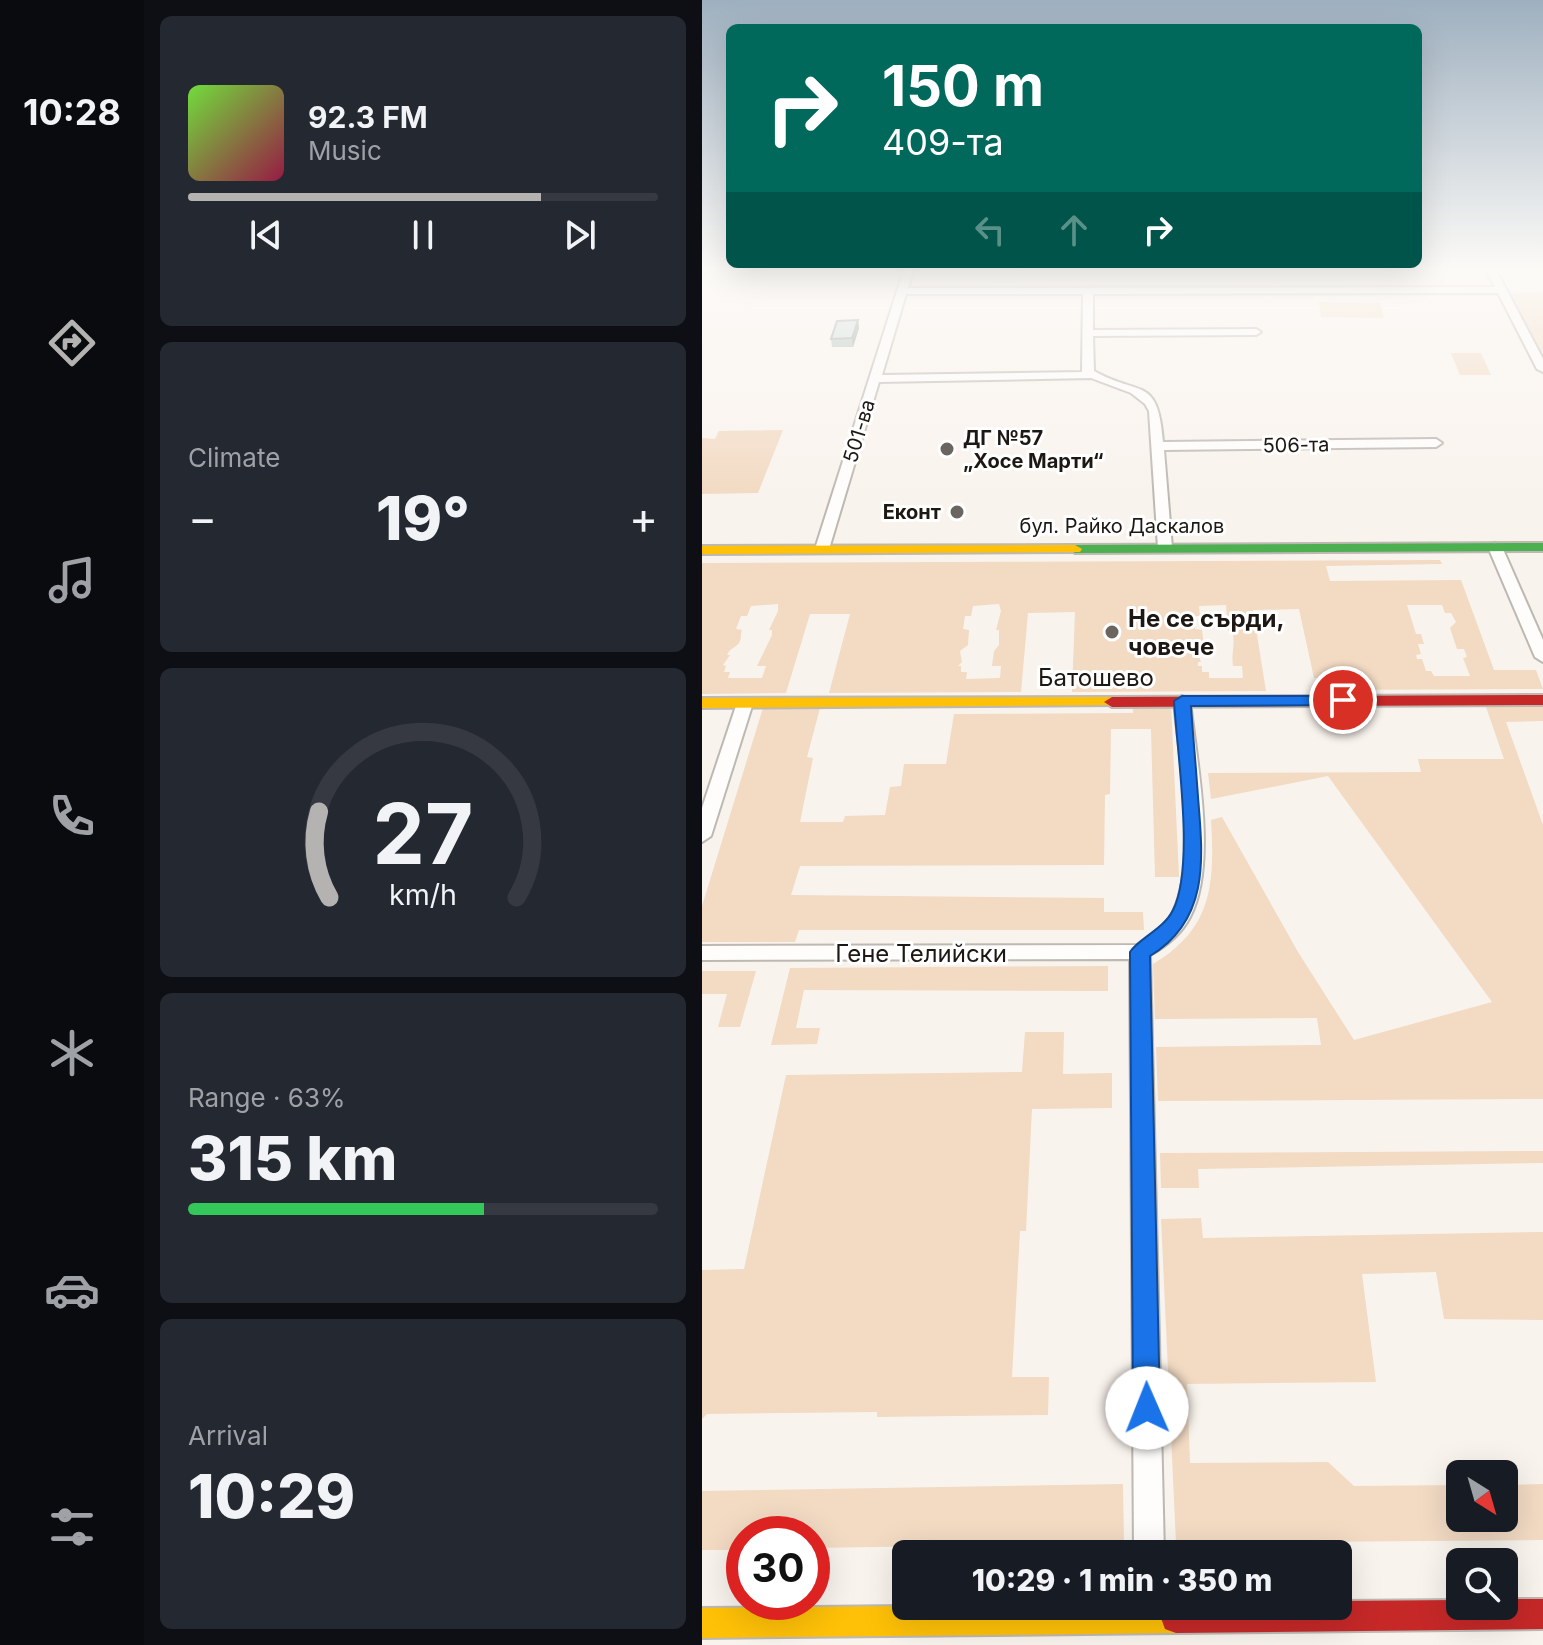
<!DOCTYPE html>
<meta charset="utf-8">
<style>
body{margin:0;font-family:Inter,sans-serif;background:#242831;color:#f1f3f6;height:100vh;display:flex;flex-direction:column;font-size:30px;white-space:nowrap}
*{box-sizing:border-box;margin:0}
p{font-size:26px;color:#9ea1a6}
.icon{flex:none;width:44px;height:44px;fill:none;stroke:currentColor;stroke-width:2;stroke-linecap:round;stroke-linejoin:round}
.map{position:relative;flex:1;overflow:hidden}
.sheet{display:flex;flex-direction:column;gap:16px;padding:16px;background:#0d0f14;width:558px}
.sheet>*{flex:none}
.top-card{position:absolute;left:24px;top:24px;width:696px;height:244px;border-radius:12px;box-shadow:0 8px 32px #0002;background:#00695c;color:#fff;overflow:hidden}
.needle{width:52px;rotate:143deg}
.buttons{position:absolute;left:744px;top:1460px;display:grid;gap:16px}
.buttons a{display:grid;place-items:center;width:72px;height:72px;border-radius:12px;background:#171b24;box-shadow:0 8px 32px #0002;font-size:40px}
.speed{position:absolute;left:24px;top:1516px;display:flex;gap:16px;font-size:40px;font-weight:700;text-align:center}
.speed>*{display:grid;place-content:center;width:104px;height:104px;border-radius:50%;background:#171b24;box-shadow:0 8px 32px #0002;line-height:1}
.speed .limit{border:12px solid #d22;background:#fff;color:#111}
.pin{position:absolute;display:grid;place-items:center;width:68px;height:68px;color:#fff;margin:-34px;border:4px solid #fff;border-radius:50%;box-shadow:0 2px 8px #0007}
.me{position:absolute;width:88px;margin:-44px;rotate:359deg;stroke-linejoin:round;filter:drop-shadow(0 0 6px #0008)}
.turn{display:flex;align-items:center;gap:28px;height:168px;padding:0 24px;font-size:36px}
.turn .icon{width:104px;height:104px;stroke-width:2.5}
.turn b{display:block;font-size:56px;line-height:68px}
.lanes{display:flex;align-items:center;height:76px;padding:0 24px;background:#0003;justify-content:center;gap:40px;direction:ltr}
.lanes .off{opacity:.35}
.big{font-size:60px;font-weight:800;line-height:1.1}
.sheet .widget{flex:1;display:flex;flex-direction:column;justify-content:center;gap:12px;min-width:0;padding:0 28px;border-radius:12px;background:#242831}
.sheet .dial{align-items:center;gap:0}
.dial svg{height:208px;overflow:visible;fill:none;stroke:#363941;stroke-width:7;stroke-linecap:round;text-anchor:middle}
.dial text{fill:#f1f3f6;stroke:none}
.song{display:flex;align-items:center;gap:24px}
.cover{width:96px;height:96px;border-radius:12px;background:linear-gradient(135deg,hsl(100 70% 55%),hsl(340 70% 35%))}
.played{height:8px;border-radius:4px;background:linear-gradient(90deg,#b4b3b2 75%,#363941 75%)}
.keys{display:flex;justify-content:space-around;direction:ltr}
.heat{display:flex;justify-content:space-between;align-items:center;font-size:44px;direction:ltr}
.charge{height:12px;border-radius:6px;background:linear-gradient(90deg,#34c759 63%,#363941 0)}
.trip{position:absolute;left:190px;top:1540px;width:460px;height:80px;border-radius:12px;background:#171b24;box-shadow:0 8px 32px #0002;font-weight:800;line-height:80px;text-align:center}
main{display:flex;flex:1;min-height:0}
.dock{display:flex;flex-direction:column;width:144px;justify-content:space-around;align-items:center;background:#090b0e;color:#9ea1a6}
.dock .icon{width:56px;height:56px}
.dock .current{color:#b4b3b2}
.dock b{font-size:36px;color:#f1f3f6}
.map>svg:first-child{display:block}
.green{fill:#f2dac3;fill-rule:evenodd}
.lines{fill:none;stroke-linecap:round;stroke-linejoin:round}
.street-casing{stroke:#bdb8b2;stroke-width:4}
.fast-casing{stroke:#bdb8b2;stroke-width:4}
.slow-casing{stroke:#bdb8b2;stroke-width:4}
.jam-casing{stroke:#bdb8b2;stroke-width:4}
.street{fill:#fefdfc;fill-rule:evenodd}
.fast{fill:#4caf50;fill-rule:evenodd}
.slow{fill:#ffc107;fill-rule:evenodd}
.jam{fill:#c62828;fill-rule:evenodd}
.wall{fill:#aabab5}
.shaded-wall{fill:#8b9794}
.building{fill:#c6d8d3;stroke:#8b9794;stroke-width:2}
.route{fill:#1a73e8;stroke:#114b97;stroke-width:2}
.poi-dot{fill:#6a655f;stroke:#fff;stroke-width:3}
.labels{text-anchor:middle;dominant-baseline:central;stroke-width:6;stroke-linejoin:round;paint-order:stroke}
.far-street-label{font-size:20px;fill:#1d1813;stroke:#fff}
.far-poi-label{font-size:20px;font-weight:bold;fill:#1d1813;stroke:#fff;text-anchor:start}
.poi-label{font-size:24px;font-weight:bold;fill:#1d1813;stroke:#fff;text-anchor:start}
.street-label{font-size:24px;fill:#1d1813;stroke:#fff}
</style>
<main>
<nav class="dock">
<b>10:28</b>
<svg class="icon current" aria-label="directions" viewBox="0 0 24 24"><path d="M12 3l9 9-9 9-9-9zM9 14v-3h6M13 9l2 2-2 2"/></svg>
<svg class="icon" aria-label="music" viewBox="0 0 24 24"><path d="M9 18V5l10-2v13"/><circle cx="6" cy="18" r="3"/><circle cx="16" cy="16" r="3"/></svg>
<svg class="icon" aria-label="phone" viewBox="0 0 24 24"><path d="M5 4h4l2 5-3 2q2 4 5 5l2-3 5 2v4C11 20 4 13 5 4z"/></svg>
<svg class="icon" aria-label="climate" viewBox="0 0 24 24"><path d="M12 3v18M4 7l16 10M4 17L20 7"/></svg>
<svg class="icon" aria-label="car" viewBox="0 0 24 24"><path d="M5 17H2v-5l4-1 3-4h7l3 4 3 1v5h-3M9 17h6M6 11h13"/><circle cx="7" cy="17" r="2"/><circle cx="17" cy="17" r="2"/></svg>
<svg class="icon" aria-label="filters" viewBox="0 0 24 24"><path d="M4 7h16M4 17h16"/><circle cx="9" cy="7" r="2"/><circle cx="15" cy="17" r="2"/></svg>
</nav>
<section class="sheet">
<div class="widget">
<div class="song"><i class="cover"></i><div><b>92.3 FM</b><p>Music</p></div></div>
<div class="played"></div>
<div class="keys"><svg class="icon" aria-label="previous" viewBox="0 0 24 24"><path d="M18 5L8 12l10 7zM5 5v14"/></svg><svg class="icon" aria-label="pause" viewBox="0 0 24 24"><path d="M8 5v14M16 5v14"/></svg><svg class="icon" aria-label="next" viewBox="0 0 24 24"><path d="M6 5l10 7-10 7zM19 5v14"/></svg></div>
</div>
<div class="widget"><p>Climate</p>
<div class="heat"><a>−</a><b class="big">19°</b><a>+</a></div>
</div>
<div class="widget dial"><svg viewBox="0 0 100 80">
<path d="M14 69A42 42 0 1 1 86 69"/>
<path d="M14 69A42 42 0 0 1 10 36" stroke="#b4b3b2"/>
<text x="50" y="56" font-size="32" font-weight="700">27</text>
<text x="50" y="72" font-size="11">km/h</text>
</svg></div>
<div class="widget"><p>Range · 63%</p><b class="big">315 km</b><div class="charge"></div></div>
<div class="widget"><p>Arrival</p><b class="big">10:29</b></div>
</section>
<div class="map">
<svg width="841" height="1645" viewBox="0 0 841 1645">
<rect width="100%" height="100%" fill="#f9f3ed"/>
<g class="green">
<polygon points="841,292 841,369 801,293"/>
<polygon points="617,302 678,303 682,318 619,317"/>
<polygon points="749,353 779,353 789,375 758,375"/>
<polygon points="81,430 56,493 0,494 0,438 13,439 17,431"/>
<path d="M738 560 740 564 624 566 628 581 759 580 792 670H834L841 689 621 690 618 678H612L597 609 551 610 564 691 370 692 373 612 326 613 319 692 127 693 148 614H108L84 693 0 694V563ZM76 604V611L67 630H70V635L55 666H64L60 678H26L28 672H22L24 666 21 665 28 655H25C28 648 33 648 37 643 40 638 38 635 40 630L34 629 39 616H45L49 606ZM297 604 299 611 294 630H297V645L292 651 290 666H299L298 678 264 679 265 672H259V666H256L260 662 258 651 266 645 267 630 261 629 263 616H269L271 606ZM524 605 526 630 531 635C533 648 529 652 531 666H540L541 678H507V672H500V666H496V662H499L495 651 498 645H502L500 630 493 629 492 616H498L497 606ZM705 605H740L743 613H749L754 622 748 628 755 649H762L765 657 761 658 768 676H732L729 671H724L720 659H715L714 655 719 654 716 644H722L719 634H714Z"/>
<path d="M841 703V721L804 722 841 825V1099L456 1101 454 1047 619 1045 615 1018 453 1019 451 964C510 929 513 884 509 820L520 817 596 952 652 1040 790 1002 626 776 509 799 506 773 719 772 716 759H802L783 704Z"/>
<polygon points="431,704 469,704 477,877 453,877 449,729 409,729 408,794 403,795 402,865 98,866 89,895 402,898 402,912 441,912 442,930 97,930 93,942 0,942 0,906 61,708 118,708 105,757 111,758 98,822 141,822 143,816 183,815 188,787 199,786 202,764 244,764 252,714 431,713"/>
<polygon points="406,966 406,991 102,990 94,1028 118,1028 115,1044 69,1045 88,968"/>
<polygon points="0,971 54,971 38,1027 16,1027 25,994 0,994"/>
<polygon points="323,1032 362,1032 361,1074 410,1073 410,1108 330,1109 324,1231 318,1231 310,1377 347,1377 346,1415 175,1417 175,1412 5,1414 0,1419 0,1270 42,1269 84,1075 320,1072"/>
<polygon points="841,1151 841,1163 496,1169 497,1188 459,1188 458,1153"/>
<polygon points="499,1218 501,1238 841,1232 841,1320 742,1319 734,1272 660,1274 674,1382 485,1384 488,1463 626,1462 652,1486 758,1485 758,1518 802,1518 802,1485 841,1484 841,1540 474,1543 459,1219"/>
<polygon points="421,1484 422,1543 110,1548 110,1534 42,1534 42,1550 0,1550 0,1491"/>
</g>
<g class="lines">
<defs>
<g id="street">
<path d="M203 266H213L206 288 793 287 782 266H792L841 359V372L835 369 796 293 391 294V330L554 329 559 332 554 335 391 336 392 371C438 397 456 375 461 442L734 439 740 443 734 447 462 450 470 548 463 552 456 548 447 411 443 404 429 393 389 378 177 382 127 549 120 553 115 552 113 549ZM204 294H381L380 372 180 375Z"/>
<polygon points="793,543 800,547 841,640 841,662 833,657 786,547"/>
<path d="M480 696 488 701C494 759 516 864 488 917 480 933 464 946 448 955L462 1554H432L428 959 0 960V946L435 945C448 937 464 926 471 912 496 861 477 757 472 701Z"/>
<polygon points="43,698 51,703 9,836 0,842 0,808 35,703"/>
</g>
<polygon id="fast" points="841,543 841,551 373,553 366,549 373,545"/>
<g id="slow">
<polygon points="373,545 380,549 378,552 0,554 0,546"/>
<polygon points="410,697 418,702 416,705 0,708 0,698"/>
<polygon points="204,1606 481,1606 489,1618 485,1629 474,1633 0,1638 0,1608"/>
</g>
<g id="jam">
<polygon points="841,695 841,705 410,707 402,702 410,697"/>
<polygon points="802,1599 841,1599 841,1629 474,1633 463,1629 459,1618 467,1606 636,1606 636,1601 758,1600 758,1606 802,1606"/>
</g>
</defs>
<use href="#street" class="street-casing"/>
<use href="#fast" class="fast-casing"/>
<use href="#slow" class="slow-casing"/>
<use href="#jam" class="jam-casing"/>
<use href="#street" class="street"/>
<use href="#fast" class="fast"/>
<use href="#slow" class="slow"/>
<use href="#jam" class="jam"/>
</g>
<polygon class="wall" points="156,320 157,328 151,347 130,347 129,339"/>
<polygon class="shaded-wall" points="156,320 157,328 151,347 150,338"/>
<polygon class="building" points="156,320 150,338 129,339 135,321"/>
<linearGradient id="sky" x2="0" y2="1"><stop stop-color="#9eb0bf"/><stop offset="0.54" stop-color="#fcfaf7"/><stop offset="1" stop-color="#fcfaf7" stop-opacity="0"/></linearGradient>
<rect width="841" height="497" fill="url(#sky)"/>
<path class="route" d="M480 696H641L649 700 641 705 489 706C491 736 494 767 496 797 501 858 508 920 448 956L458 1408 454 1417 445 1421 435 1417 431 1408 428 952C436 939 462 929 471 910 493 866 475 753 472 701Z"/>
<g class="poi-dot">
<circle cx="245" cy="449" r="8"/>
<circle cx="255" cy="512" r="8"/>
<circle cx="410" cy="632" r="8"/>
</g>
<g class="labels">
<g class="far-street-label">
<text transform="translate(157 431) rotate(-73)">501-ва</text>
<text transform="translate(594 445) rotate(-1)">506-та</text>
<text x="420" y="526">бул. Райко Даскалов</text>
</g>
<g class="far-poi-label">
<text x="261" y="438">ДГ №57<tspan x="261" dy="23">„Хосе Марти“</tspan></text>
<text x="239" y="512" text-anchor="end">Еконт</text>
</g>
<g class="poi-label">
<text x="426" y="618">Не се сърди,<tspan x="426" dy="28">човече</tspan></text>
</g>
<g class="street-label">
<text x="394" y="677">Батошево</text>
<text x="219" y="953">Гене Телийски</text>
</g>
</g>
</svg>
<div class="buttons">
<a><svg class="needle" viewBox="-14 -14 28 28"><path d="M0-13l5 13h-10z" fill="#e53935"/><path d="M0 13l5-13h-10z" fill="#9ea1a6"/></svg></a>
<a><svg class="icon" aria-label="search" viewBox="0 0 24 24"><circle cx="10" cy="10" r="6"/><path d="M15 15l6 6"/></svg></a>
</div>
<div class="speed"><div class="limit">30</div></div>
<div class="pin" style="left:641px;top:700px;background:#d93025"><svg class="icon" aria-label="arrive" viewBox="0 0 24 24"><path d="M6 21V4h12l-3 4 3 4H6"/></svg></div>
<svg class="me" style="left:445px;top:1408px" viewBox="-20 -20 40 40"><circle r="19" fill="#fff"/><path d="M0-13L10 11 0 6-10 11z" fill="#1a73e8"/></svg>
<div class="trip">10:29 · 1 min · 350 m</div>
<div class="top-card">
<div class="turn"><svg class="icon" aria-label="right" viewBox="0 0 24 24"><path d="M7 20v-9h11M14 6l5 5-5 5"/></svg><div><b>150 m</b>409-та</div></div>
<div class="lanes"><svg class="icon off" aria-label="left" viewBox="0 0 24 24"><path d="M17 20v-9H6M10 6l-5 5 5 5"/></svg><svg class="icon off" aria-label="ahead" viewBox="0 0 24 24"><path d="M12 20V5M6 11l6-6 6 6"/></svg><svg class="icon" aria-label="right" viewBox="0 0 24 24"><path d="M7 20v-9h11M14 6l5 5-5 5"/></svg></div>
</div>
</div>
</main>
